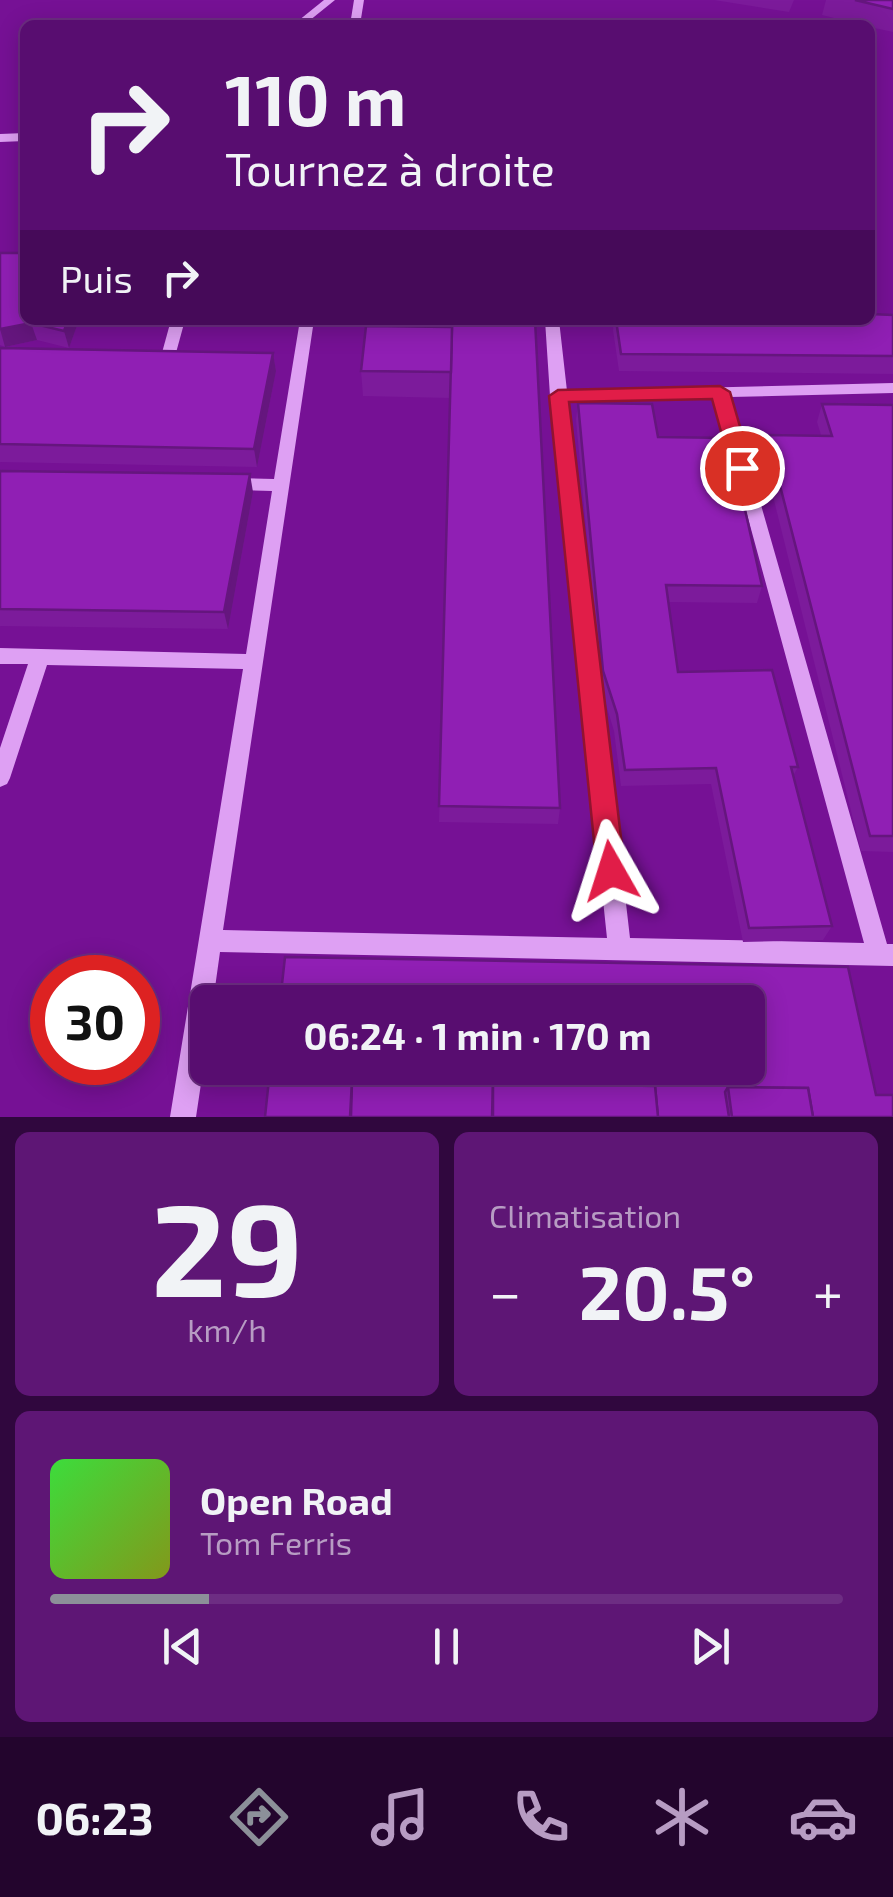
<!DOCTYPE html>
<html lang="fr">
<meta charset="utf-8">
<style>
body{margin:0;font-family:"Exo 2",sans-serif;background:#5e1675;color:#f1f3f6;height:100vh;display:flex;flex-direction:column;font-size:38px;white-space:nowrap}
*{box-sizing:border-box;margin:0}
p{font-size:32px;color:#b79cc3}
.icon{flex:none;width:55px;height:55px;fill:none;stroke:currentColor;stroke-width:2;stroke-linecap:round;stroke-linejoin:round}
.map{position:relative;height:1117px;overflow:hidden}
.drawer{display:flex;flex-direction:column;gap:15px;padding:15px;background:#30073e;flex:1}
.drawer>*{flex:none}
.guide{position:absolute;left:20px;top:20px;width:855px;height:305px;border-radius:15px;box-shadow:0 5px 25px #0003,0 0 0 2px #6d2d83;background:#580d70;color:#f1f3f6;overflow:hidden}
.speed{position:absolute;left:30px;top:955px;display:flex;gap:20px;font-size:50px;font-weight:700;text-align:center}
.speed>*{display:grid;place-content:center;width:130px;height:130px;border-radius:50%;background:#580d70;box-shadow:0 5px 25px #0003,0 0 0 2px #6d2d83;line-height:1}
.speed .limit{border:15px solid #d22;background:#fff;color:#111}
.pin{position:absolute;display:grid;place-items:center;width:85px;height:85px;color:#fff;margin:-42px;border:5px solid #fff;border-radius:50%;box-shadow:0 2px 10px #0007}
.me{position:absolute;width:110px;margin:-55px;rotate:354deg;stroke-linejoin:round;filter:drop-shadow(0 0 8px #0008)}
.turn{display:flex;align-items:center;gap:35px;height:210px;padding:0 40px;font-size:45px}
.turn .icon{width:130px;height:130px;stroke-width:2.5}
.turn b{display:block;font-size:70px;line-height:85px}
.then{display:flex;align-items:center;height:95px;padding:0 40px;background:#0003;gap:20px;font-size:38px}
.big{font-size:75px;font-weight:700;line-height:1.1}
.drawer .widget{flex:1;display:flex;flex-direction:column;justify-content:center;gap:15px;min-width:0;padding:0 35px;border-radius:15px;background:#5e1675}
.drawer .dial{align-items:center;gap:0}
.dial b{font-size:130px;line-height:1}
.song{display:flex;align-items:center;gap:30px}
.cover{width:120px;height:120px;border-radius:15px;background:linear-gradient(135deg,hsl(120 70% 55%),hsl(70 70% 35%))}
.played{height:10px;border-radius:5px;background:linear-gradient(90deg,#8c9099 20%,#6d2d83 20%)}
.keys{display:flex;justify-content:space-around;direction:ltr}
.heat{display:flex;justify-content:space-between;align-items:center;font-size:55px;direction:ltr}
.drawer .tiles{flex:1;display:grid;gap:15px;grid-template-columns:1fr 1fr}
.widget:last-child{grid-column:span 2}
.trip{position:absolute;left:190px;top:985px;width:575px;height:100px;border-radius:15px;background:#580d70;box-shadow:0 5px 25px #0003,0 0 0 2px #6d2d83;font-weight:700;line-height:100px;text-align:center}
.tabs{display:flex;height:160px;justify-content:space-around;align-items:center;background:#23052d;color:#b79cc3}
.tabs .icon{width:70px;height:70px}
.tabs .selected{color:#8c9099}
.tabs b{font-size:45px;color:#f1f3f6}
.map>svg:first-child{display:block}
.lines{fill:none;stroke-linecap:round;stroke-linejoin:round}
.minor{fill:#dea0f3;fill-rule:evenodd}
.wall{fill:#7c1b9b}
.shaded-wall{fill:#65167e}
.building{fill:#901fb4;stroke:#65167e;stroke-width:2.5}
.route{fill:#e11d48;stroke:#92132f;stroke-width:2.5}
</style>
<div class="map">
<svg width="893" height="1117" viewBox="0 0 893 1117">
<rect width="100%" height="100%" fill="#761195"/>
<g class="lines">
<g class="minor">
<polygon points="324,0 335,0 304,25 293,25"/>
<polygon points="354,0 364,0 360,25 350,25"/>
<polygon points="25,133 25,141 0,142 0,134"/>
<polygon points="171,320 185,320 174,360 167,365 160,360"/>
<path d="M300 320H314L223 930 607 938 550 396 545 320H559L567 391 893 383V393L730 397 887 944H893V966L220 952 213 1002H208V1037L196 1117H170L243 669 47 665 10 778 7 784 0 787V748L28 664H0V648L246 654 272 491 231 490 223 484 231 478 274 479ZM715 397 864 943 630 938 568 401Z"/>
</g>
</g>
<g class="wall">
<polygon points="714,0 794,0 789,12"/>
<polygon points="826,0 893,0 893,32 870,27 870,25 862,25 822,15"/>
<polygon points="0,253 79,320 69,348 37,340 5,347 0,345"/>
<polygon points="893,315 893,374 619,371 613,330 614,320 870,320"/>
<polygon points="535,320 560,808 558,824 439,822 450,398 363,396 361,371"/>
<polygon points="0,348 273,353 276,371 257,467 0,462"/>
<polygon points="578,403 658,437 762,586 757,603 668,602 678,672 798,767 793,776 832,926 823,940 743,942 711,784 621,786 614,731 601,688 576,420"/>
<polygon points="822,404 893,405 893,852 861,851 762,452 767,435 821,435 817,422"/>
<polygon points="0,471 253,492 228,629 0,626"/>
<polygon points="273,1068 876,1095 893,1117 265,1117"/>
</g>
<g class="shaded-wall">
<polygon points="68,320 79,320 69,348 64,331"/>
<polygon points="31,323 37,340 5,347 0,329"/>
<polygon points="273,353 276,371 257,467 254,449"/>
<polygon points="250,474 253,492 228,629 224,612"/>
</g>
<g class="building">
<polygon points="855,0 893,0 893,9"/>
<polygon points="0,253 25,253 25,320 68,320 64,331 31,323 0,329"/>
<polygon points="870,314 893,315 893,356 621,354 616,320 870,320"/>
<polygon points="368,320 535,320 560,808 439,806 452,327 368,326"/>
<polygon points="366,326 452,327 451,372 361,371"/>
<polygon points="0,348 273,353 254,449 0,444"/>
<polygon points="578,403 652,404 658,437 729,438 762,586 666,585 678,672 772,670 798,767 791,767 832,926 749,928 716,768 625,770 617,714 603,671"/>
<polygon points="822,404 893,405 893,836 870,836 767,435 832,436"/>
<polygon points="0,471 250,474 224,612 0,609"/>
<polygon points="285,957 848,967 876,1095 893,1095 893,1117 813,1117 808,1088 728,1087 725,1092 729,1117 658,1117 655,1086 493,1083 492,1117 351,1117 352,1080 272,1079 273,1068 748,1068 748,1002 280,1002"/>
<polygon points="269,1079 352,1080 350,1117 265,1117"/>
<polygon points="493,1083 655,1086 658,1117 493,1117"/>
<polygon points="728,1087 808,1088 813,1117 732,1117"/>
</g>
<polygon class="route" points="720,386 730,392 752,468 742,475 731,468 712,399 569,402 625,871 621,880 611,884 601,880 597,871 549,396 558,390"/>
</svg>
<div class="speed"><div class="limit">30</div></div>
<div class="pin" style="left:742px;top:468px;background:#d93025"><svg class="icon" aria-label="arrive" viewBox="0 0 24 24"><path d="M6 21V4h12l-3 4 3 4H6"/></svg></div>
<svg class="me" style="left:611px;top:871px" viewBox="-20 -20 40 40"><path d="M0-17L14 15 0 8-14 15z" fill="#e11d48" stroke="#fff" stroke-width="4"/></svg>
<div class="trip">06:24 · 1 min · 170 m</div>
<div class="guide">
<div class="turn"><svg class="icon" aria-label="right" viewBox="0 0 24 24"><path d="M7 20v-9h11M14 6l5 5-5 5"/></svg><div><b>110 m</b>Tournez à droite</div></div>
<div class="then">Puis<svg class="icon" aria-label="right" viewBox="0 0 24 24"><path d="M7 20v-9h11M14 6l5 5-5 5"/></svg></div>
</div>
</div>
<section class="drawer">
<div class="tiles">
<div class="widget dial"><b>29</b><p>km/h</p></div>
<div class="widget"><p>Climatisation</p>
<div class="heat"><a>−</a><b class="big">20.5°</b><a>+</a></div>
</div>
<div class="widget">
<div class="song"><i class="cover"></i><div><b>Open Road</b><p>Tom Ferris</p></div></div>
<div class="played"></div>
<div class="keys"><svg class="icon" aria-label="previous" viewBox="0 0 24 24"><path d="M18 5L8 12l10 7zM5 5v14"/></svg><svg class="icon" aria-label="pause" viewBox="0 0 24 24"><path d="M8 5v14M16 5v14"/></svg><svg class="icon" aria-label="next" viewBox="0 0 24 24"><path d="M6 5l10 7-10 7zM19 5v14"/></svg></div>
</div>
</div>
</section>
<nav class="tabs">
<b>06:23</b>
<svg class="icon selected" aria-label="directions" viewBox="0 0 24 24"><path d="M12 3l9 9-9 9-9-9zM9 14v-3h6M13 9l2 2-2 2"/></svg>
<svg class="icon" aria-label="music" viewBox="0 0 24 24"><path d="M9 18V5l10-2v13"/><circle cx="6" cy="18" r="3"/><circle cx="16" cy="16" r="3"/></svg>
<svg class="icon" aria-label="phone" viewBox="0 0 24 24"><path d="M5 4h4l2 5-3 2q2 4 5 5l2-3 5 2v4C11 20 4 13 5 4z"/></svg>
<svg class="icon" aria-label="climate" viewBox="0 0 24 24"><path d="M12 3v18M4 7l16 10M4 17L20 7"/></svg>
<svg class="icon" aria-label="car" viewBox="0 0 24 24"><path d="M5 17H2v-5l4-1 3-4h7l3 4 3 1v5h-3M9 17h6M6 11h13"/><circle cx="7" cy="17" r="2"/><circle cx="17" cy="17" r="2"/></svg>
</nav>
